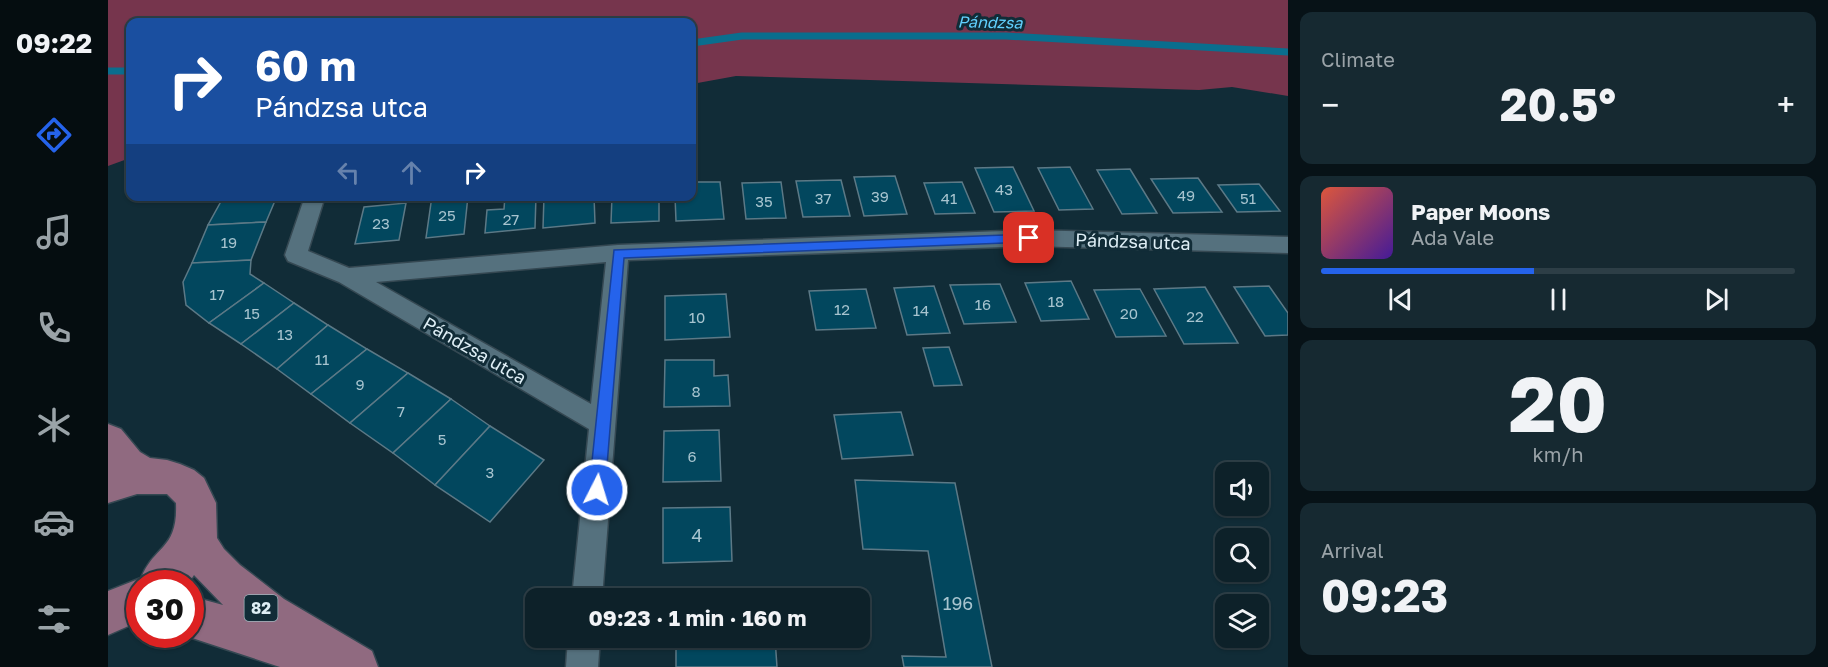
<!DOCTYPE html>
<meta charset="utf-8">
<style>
body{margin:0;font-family:"Golos Text",sans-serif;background:#162931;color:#f1f3f6;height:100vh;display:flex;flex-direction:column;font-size:22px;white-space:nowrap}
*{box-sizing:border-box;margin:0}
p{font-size:20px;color:#9aa3a8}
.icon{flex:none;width:33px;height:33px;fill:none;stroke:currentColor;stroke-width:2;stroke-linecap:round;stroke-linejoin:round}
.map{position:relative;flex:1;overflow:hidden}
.details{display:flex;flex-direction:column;gap:12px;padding:12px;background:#071217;width:540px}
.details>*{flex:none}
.hud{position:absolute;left:18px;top:18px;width:570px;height:183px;border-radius:12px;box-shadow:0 2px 4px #0004,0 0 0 2px #2d3e46;background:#1a4fa0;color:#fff;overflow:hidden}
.tools{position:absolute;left:1107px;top:462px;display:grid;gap:12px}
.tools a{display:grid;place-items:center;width:54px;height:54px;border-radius:12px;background:#0d2129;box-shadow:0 2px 4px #0004,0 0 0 2px #2d3e46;font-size:30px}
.speed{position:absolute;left:18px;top:570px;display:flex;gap:12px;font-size:30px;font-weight:700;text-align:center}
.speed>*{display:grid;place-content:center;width:78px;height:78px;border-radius:50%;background:#0d2129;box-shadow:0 2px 4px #0004,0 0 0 2px #2d3e46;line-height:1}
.speed .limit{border:9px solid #d22;background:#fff;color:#111}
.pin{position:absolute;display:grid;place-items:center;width:51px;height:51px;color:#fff;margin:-26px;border-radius:12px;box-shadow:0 3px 9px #0006}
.me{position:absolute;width:66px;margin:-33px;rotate:5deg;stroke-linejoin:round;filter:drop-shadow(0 0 4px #0008)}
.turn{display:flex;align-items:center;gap:21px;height:126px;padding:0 30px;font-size:27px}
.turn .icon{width:78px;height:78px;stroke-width:2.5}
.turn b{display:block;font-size:42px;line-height:51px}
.lanes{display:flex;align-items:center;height:57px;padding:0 30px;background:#0003;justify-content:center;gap:30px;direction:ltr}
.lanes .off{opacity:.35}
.big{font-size:45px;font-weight:700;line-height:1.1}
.details .card{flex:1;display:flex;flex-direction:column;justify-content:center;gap:9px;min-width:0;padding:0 21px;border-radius:12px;background:#162931}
.details .dial{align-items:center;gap:0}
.dial b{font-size:78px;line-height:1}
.song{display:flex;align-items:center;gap:18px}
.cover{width:72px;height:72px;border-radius:9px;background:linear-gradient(135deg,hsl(10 70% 55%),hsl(260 70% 35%))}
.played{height:6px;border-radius:3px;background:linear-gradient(90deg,#2563eb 45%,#2d3e46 45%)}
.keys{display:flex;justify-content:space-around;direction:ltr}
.heat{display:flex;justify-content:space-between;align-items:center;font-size:33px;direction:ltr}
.trip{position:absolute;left:417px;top:588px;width:345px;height:60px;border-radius:12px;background:#0d2129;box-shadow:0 2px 4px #0004,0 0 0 2px #2d3e46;font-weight:700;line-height:60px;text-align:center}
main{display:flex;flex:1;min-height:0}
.menu{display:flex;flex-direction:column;width:108px;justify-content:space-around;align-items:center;background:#050d10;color:#9aa3a8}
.menu .icon{width:42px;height:42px}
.menu .active{color:#2563eb}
.menu b{font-size:27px;color:#f1f3f6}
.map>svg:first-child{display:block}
.green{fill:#76354d}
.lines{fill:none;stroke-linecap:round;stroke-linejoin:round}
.stream{stroke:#0a6e8e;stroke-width:7}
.building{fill:#02475e;stroke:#5c7986;stroke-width:1.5}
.street-casing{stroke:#354852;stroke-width:3}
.primary-casing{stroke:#354852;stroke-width:3}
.street{fill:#55717e;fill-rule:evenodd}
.primary{fill:#906a80;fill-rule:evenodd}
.route{fill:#2563eb;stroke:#184099;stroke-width:1.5}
.labels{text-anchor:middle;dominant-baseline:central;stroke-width:6;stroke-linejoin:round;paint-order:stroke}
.number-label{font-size:15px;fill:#a7c4cf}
.far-water-label{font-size:16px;font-style:italic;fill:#61d0fd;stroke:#112c37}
.shield{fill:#112c37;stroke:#a0b4bc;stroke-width:1.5}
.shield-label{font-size:16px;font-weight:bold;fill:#deeef5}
.street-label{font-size:18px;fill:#deeef5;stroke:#112c37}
.near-number-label{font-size:18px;fill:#a7c4cf}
</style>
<main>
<nav class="menu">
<b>09:22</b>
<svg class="icon active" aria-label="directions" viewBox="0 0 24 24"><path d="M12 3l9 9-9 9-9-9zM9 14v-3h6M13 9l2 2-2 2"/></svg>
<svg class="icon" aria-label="music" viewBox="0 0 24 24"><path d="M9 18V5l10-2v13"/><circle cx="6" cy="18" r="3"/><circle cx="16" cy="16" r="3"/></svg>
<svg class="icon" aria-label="phone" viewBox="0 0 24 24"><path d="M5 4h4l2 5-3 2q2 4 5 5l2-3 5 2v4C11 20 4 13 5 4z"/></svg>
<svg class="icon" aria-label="climate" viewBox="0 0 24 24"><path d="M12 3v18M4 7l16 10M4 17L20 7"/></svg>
<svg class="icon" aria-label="car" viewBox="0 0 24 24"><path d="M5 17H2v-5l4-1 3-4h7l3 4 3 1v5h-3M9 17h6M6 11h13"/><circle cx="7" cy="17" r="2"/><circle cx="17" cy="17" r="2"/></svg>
<svg class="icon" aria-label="filters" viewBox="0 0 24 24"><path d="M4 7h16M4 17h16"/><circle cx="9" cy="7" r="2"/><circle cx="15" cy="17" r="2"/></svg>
</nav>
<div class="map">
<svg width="1180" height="667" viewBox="0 0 1180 667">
<rect width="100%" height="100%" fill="#112c37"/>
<polygon class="green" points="0,0 1180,0 1180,96 1124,87 1091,90 628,76 584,84 584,22 22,22 22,158 0,166"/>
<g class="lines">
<g class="stream">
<polyline points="584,43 634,36 898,36 1180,52"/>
<polyline points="0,71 22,71"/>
</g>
</g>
<g class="building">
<polygon points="905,167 926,211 886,212 867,168"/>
<polygon points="962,167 985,209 951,210 930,168"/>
<polygon points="1022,169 1049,213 1014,214 989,170"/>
<polygon points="787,176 799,214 756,216 746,177"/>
<polygon points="1090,178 1114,212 1065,213 1043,179"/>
<polygon points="733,180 742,216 695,217 688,181"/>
<polygon points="584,182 612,182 616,219 568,221 567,196 584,196"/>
<polygon points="673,182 678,218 638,219 634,183"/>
<polygon points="854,182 867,213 827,214 816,183"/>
<polygon points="1151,184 1172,211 1129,212 1110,185"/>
<polygon points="116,196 169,196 158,222 100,225"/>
<polygon points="324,196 360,196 356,234 318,238"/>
<polygon points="397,196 428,196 427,228 377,233 379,210 396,209"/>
<polygon points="436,196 486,196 487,223 435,228"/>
<polygon points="504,196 551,196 551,221 503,223"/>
<polygon points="298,203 291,240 247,244 256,207"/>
<polygon points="158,222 143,260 84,263 100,225"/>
<polygon points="143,260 142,274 156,283 101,323 78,305 75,282 84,263"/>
<polygon points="963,281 981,319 933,321 917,283"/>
<polygon points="156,283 186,303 133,344 101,323"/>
<polygon points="892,284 908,322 856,324 842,285"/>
<polygon points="826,286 842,333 799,335 786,288"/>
<polygon points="1161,286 1180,313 1180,335 1157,336 1126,287"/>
<polygon points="1097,287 1130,343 1076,344 1046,289"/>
<polygon points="758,289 768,328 708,330 701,291"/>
<polygon points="1032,289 1058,336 1008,337 986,290"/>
<polygon points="618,294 622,337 557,340 557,296"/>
<polygon points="186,303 220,325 169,369 133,344"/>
<polygon points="220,325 259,349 203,394 169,369"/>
<polygon points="841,347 854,385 826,386 815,348"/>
<polygon points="259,349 300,373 242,423 203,394"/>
<polygon points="557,360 606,360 606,376 620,375 622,406 556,407"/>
<polygon points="300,373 343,399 285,453 242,423"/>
<polygon points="343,399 382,426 327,485 285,453"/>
<polygon points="793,412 805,455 734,459 726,415"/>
<polygon points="382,426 436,460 382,522 327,485"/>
<polygon points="611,430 613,481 555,482 556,431"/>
<polygon points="747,480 847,483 884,667 796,667 794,656 838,657 820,551 755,549"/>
<polygon points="622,507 624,561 555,563 555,508"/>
<polygon points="568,638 667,638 669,667 568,667"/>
</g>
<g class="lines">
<defs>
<g id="street">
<path d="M197 196H217L200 251 241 268 510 245 921 230 1180 237V253L921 246 520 260 494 598H464L481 429 231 282 180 261 177 255ZM498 262 483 404 268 282Z"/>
<polygon points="460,638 492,638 490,667 458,667"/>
</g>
<path id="primary" d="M0 424 13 429 32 452 42 458 59 460 72 464 86 470 96 478 108 503 109 538 116 549 132 565 176 599 264 651 270 667H172L72 634H82V596L115 605 86 575 80 584H32V621L0 635V591L33 578C47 544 70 550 68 503L59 494H29L0 503Z"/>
</defs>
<use href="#street" class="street-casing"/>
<use href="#primary" class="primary-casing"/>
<use href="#street" class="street"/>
<use href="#primary" class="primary"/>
</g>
<polygon class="route" points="921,234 927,238 921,242 516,258 497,490 495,495 489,497 483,495 481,490 506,250"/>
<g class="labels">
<g class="number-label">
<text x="896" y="189">43</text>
<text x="1078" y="195">49</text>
<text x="772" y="196">39</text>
<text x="715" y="198">37</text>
<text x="841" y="198">41</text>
<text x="1140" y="198">51</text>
<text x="656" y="201">35</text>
<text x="339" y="215">25</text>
<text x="403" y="219">27</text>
<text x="273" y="223">23</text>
<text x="121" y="242">19</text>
<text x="109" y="294">17</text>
<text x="948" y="301">18</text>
<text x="875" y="304">16</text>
<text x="734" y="309">12</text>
<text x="813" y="310">14</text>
<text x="144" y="313">15</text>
<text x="1021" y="313">20</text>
<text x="1087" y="316">22</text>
<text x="589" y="317">10</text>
<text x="177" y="334">13</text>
<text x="214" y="359">11</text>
<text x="252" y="384">9</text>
<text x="588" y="391">8</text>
<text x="293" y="411">7</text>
<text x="334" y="439">5</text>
<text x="584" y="456">6</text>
<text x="382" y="472">3</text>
</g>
<g class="far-water-label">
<text transform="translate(882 22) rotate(1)">Pándzsa</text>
</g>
<rect class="shield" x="136.5" y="595" width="33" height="26" rx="4.5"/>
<g class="shield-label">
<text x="153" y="608">82</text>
</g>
<g class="street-label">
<text transform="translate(1025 241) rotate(2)">Pándzsa utca</text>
<text transform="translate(367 350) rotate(30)">Pándzsa utca</text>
</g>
<g class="near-number-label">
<text x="589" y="535">4</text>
<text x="850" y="603">196</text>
</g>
</g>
</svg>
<div class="tools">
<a><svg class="icon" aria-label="sound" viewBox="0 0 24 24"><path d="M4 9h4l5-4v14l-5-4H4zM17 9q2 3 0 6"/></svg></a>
<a><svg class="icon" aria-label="search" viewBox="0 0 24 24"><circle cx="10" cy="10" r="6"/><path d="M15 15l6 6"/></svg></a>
<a><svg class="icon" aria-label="layers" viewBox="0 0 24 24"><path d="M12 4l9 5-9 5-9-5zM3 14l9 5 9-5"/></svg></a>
</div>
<div class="speed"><div class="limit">30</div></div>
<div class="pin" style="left:921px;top:238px;background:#d93025"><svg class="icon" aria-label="arrive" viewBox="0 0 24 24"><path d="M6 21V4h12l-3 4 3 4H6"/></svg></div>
<svg class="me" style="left:489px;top:490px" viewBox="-20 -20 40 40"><circle r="17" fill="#2563eb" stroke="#fff" stroke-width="3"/><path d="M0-11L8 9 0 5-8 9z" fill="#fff"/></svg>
<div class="trip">09:23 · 1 min · 160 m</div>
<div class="hud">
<div class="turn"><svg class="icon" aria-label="right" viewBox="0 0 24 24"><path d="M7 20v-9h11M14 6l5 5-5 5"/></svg><div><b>60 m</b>Pándzsa utca</div></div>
<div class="lanes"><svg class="icon off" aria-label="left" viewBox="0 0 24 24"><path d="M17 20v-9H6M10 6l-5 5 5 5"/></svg><svg class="icon off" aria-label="ahead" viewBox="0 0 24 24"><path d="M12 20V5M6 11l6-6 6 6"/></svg><svg class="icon" aria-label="right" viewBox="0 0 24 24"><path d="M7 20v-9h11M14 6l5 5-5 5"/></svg></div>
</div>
</div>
<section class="details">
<div class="card"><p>Climate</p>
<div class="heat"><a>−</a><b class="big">20.5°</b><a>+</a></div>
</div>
<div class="card">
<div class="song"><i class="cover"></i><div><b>Paper Moons</b><p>Ada Vale</p></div></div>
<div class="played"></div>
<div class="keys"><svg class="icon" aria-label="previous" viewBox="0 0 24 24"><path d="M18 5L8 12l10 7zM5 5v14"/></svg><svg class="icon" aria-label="pause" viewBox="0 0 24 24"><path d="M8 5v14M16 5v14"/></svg><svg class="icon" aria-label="next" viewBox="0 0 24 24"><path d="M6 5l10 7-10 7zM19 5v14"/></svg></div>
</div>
<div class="card dial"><b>20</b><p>km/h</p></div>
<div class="card"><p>Arrival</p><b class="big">09:23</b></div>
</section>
</main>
